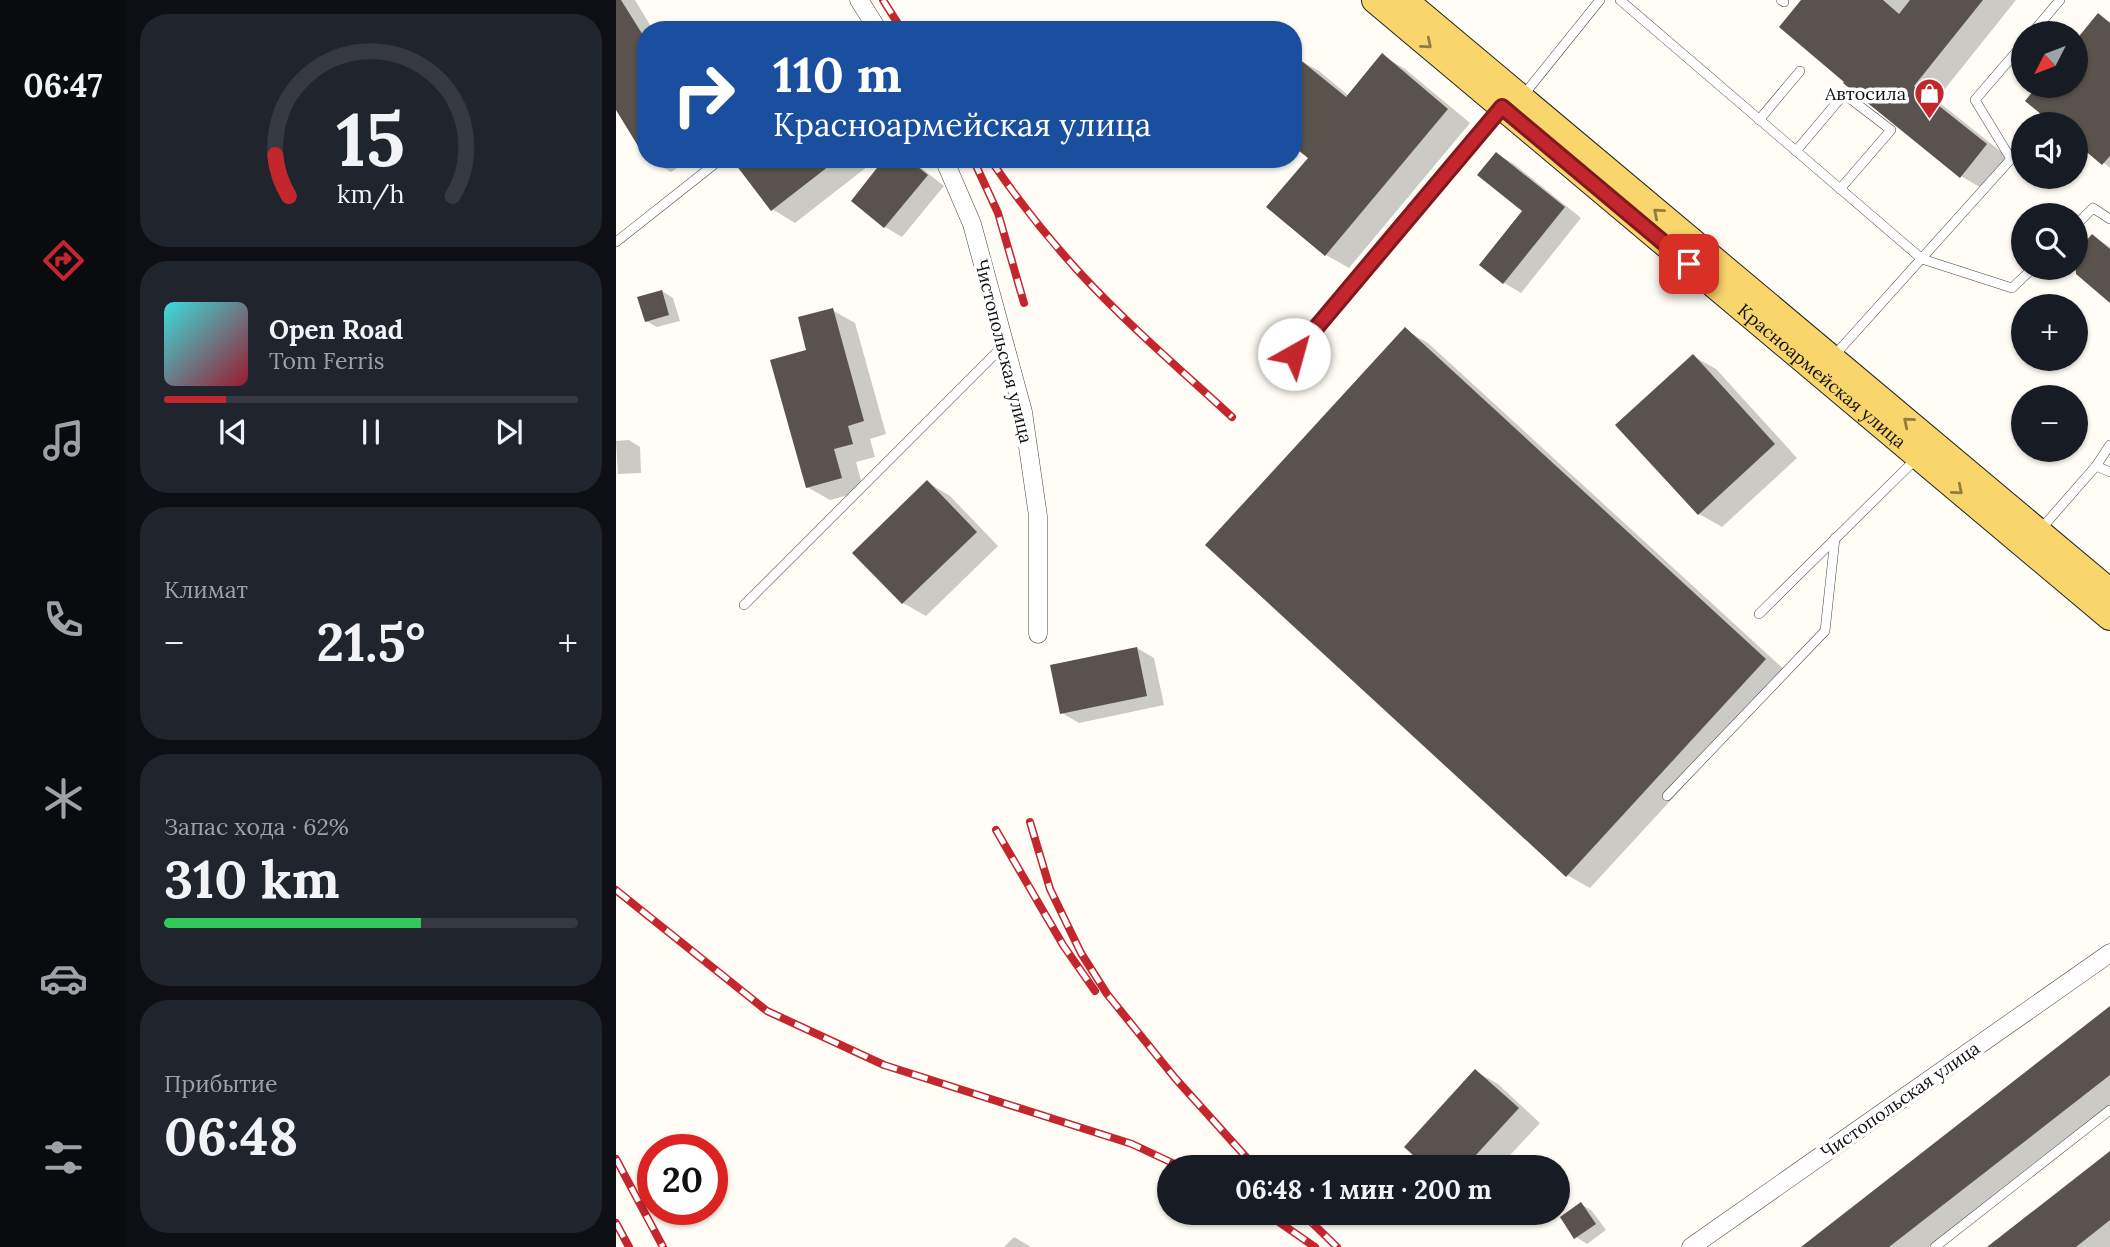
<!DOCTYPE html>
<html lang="ru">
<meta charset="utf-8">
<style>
body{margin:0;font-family:Lora,serif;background:#20242c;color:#f1f3f6;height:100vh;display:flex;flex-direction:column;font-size:26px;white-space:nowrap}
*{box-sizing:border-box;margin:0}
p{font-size:23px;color:#9ea1a6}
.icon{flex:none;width:38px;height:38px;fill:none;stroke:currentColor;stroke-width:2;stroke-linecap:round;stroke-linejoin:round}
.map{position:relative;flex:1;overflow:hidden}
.drawer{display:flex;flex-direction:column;gap:14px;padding:14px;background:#0d0f14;width:490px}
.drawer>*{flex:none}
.top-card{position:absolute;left:21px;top:21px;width:665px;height:147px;border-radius:28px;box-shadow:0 2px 5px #0004;background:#1a4fa0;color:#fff;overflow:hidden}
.needle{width:46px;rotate:228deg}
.tools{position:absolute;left:1395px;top:21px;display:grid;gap:14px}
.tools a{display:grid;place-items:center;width:77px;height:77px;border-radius:50%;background:#171b24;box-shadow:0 2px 5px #0004;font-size:35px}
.speed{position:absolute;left:21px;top:1134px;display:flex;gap:14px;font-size:35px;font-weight:700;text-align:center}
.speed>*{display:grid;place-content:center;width:91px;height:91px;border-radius:50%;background:#171b24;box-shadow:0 2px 5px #0004;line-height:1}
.speed .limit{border:10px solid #d22;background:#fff;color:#111}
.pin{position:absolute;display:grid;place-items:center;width:60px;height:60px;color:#fff;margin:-30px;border-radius:14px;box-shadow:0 4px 10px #0006}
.me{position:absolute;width:77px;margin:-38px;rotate:38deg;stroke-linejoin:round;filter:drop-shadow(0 0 5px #0008)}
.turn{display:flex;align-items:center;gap:24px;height:147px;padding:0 21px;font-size:32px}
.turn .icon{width:91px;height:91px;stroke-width:2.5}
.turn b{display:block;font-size:49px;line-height:60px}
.big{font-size:52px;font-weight:700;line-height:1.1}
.drawer .tile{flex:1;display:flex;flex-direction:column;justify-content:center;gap:10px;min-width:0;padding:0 24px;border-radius:28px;background:#20242c}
.drawer .dial{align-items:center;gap:0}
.dial svg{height:182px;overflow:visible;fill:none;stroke:#363941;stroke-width:7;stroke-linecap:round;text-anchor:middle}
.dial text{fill:#f1f3f6;stroke:none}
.song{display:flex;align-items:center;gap:21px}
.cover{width:84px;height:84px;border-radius:10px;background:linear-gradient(135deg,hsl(180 70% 55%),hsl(350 70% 35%))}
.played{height:7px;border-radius:4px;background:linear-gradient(90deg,#c4262e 15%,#363941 15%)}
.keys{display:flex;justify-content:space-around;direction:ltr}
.heat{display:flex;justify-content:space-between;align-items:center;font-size:38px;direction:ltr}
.charge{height:10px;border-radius:5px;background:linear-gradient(90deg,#34c759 62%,#363941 0)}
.trip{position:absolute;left:541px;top:1155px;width:413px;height:70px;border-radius:35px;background:#171b24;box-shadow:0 2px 5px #0004;font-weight:700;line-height:70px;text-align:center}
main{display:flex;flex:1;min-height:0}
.menu{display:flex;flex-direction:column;width:126px;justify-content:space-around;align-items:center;background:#090b0e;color:#9ea1a6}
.menu .icon{width:49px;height:49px}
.menu .current{color:#c4262e}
.menu b{font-size:32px;color:#f1f3f6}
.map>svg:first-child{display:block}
.shadow{fill:#0003}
.building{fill:#5a524d}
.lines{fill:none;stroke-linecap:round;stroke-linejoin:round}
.service-casing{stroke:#444;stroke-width:10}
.minor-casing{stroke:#444;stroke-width:19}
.primary-casing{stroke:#222;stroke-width:28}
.service{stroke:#fff;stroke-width:9}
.minor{stroke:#fff;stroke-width:18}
.primary{stroke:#f9d66b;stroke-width:26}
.rail-casing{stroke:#c4262e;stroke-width:8}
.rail{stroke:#fff;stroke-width:5;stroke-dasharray:16;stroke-linecap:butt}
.oneway{stroke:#917d42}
.route-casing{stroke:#7f191e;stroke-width:18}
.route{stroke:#c4262e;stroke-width:12}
.labels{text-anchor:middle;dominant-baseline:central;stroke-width:7;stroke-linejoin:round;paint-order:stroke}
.poi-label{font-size:18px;fill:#111;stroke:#fff;text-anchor:end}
.street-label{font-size:18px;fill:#111;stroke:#fff}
</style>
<main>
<nav class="menu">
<b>06:47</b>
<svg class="icon current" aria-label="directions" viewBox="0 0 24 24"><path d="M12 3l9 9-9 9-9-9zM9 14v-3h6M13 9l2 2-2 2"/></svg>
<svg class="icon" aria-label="music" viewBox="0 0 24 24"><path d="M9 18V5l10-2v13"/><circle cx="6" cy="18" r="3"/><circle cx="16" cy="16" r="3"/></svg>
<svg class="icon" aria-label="phone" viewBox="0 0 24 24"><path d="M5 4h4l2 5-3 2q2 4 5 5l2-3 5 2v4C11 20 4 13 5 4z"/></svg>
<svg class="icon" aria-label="climate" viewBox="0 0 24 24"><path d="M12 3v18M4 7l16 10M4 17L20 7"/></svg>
<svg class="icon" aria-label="car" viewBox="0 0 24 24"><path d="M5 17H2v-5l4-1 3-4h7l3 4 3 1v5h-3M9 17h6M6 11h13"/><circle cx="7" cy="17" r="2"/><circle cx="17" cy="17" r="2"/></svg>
<svg class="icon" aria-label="filters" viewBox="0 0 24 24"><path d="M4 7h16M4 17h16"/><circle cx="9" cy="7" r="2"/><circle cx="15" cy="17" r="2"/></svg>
</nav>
<section class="drawer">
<div class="tile dial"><svg viewBox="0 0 100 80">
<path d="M14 69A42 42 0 1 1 86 69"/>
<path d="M14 69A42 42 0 0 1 8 51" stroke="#c4262e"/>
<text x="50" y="56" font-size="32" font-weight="700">15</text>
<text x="50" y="72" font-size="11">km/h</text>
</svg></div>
<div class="tile">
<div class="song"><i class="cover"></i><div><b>Open Road</b><p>Tom Ferris</p></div></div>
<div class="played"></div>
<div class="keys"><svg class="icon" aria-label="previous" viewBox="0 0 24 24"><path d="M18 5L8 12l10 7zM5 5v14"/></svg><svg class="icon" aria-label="pause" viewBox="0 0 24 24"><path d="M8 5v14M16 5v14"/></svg><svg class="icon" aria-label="next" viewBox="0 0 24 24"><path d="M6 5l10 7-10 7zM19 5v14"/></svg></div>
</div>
<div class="tile"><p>Климат</p>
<div class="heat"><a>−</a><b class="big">21.5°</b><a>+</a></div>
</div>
<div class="tile"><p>Запас хода · 62%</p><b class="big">310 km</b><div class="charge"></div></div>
<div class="tile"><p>Прибытие</p><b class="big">06:48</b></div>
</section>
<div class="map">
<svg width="1494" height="1247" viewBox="0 0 1494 1247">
<rect width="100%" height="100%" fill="#fffdf5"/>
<g class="shadow">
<polygon points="0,0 19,0 37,30 30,30 30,155 0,107"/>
<polygon points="1188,0 1400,0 1320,100 1393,158 1367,189 1345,176"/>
<polygon points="1482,15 1494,22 1494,168 1460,140 1460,124 1440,124 1411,101 1424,86 1460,86 1460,43"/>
<polygon points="767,56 789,69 854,123 733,268 710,255 653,207 694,157 680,58 703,71 733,96"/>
<polygon points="881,154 898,164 965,218 905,293 888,283 865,265 909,211"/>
<polygon points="33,159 75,159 55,172"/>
<polygon points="131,159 261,159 179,223 156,209"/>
<polygon points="271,159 295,160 328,186 286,237 269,227 237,201"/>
<polygon points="1476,236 1494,247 1494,300 1455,268 1460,268 1460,256"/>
<polygon points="46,291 57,298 64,321 41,327 30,321"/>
<polygon points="216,310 239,323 270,434 254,439 259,457 240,462 248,491 214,500 191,487 192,351"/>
<polygon points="789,330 812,343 1172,673 974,888 951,875"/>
<polygon points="1077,356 1100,369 1181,458 1106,527 1083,514"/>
<polygon points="13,440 24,447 25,473 2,474 0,441"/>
<polygon points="311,482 334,496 382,546 310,616 287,603 238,553"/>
<polygon points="521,648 538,658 548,705 463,723 446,713"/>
<polygon points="1494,1008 1494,1106 1313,1247 1188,1247"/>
<polygon points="859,1071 882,1084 924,1123 883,1167 812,1167 790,1147"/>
<polygon points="1494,1154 1494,1247 1374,1247"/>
<polygon points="965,1204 976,1211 990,1230 971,1244 960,1237"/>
<polygon points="398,1237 415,1247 388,1247"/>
</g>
<g class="building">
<polygon points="0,0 5,0 30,40 30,159 0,110"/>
<polygon points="1185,0 1267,0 1283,14 1294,0 1367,0 1298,86 1371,144 1344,178 1227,83 1228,82 1163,27"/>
<polygon points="1482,13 1494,23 1494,156 1486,165 1460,143 1460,124 1437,124 1409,101 1421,86 1460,86 1460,40"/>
<polygon points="766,53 832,109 709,256 650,207 692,158 677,146 677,54 730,97"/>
<polygon points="880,152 949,207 887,284 863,265 906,211 861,175"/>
<polygon points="128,159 222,159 155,211 120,165"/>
<polygon points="268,159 292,159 312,175 268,228 235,201"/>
<polygon points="1476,234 1494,249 1494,303 1460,274 1460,253"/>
<polygon points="46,290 53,315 29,322 21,297"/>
<polygon points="217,308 248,421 232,426 237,444 218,449 226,478 190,488 154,360 190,350 182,317"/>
<polygon points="789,327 1150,659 950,877 589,545"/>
<polygon points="1077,354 1159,444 1082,515 999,425"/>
<polygon points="311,480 361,532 286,604 236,553"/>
<polygon points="521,647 531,696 444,714 434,665"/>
<polygon points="1494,1006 1494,1075 1273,1247 1185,1247"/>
<polygon points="859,1069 903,1108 849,1167 810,1167 788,1147"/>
<polygon points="1494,1151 1494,1220 1460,1247 1371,1247"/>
<polygon points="965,1202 980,1224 958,1239 944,1217"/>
</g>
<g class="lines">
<defs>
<g id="service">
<polyline points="1004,0 1306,259 1396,288 1417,268"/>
<polyline points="1165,0 1168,2"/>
<polyline points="1416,33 1444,0"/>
<polyline points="906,97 984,0"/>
<polyline points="1143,120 1184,71"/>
<polyline points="1180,151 1228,94 1275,130 1224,189"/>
<polyline points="1460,225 1477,208 1494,219"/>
<polyline points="0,242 105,159"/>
<polyline points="679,354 885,108"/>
<polyline points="1217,357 1395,159 1359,100 1407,44"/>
<polyline points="1480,466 1494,472"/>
<polyline points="1424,530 1480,466 1494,445"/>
<polyline points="128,605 389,344"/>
<polyline points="1143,614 1301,458"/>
<polyline points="1051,796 1209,631 1219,538"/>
<polyline points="1319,1247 1494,1110"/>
</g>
<g id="minor">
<polyline points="243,0 262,30"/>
<polyline points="328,159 356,224 407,412 422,516 422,634"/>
<polyline points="1075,1247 1494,953"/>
</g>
<g id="primary">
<path id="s1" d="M759 0 1494 617"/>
<polyline points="788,0 1494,592"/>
</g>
</defs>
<use href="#service" class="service-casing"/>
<use href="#minor" class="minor-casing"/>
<use href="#primary" class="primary-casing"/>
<use href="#service" class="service"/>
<use href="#minor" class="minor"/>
<use href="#primary" class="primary"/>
<defs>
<g id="rail">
<polyline points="267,0 286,30"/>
<polyline points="357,159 382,213 408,303"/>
<path d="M374 159C401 199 431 237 464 273 511 324 565 370 616 417"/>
<polyline points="414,822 434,889 465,953 491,994 559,1078 639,1167"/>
<polyline points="380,830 447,945 479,991"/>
<polyline points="0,890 151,1011 268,1065 516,1144 565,1167"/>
<polyline points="0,1159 47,1247"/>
<polyline points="650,1213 699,1247"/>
<polyline points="686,1213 721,1247"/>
<polyline points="0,1223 13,1247"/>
</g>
</defs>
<use href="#rail" class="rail-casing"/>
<use href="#rail" class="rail"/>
</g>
<defs><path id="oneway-chevron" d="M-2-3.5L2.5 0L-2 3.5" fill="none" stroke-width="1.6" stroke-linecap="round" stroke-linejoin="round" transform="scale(1.75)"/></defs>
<g class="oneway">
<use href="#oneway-chevron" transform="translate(811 44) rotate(40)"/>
<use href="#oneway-chevron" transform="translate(1042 213) rotate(-140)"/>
<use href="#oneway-chevron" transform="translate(1292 422) rotate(-140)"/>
<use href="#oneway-chevron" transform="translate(1342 490) rotate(40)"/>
</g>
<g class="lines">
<defs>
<polyline id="route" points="678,354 886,107 1073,264"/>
</defs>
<use href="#route" class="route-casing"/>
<use href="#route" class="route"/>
</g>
<defs>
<symbol id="shop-pin" viewBox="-11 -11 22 30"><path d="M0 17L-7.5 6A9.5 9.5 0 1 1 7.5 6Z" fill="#c4262e" stroke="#fff"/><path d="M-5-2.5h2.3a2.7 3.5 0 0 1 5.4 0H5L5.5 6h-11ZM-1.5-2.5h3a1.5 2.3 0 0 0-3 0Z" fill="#fff"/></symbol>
</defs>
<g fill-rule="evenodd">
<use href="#shop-pin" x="1296" y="76" width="35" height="47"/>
</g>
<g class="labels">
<g class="poi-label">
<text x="1290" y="93">Автосила</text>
</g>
<g class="street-label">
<text transform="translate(388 351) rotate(76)">Чистопольская улица</text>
<text stroke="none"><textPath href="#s1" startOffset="584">Красноармейская улица</textPath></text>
<text transform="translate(1284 1100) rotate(-35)">Чистопольская улица</text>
</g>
</g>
</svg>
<div class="tools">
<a><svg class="needle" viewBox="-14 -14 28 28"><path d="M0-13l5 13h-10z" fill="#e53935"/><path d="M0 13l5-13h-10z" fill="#9ea1a6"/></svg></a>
<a><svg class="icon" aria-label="sound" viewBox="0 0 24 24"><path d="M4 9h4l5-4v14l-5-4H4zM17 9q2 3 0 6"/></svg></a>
<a><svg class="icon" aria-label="search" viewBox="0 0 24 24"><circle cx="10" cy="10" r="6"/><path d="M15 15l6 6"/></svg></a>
<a>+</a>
<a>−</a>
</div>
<div class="speed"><div class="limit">20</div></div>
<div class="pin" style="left:1073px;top:264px;background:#d93025"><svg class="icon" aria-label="arrive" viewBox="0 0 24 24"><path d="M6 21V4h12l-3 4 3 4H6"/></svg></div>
<svg class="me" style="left:678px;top:354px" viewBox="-20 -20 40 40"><circle r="19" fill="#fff"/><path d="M0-13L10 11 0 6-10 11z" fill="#c4262e"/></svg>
<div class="trip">06:48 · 1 мин · 200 m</div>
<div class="top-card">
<div class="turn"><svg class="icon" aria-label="right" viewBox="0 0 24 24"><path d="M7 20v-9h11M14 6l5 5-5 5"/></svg><div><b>110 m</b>Красноармейская улица</div></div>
</div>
</div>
</main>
